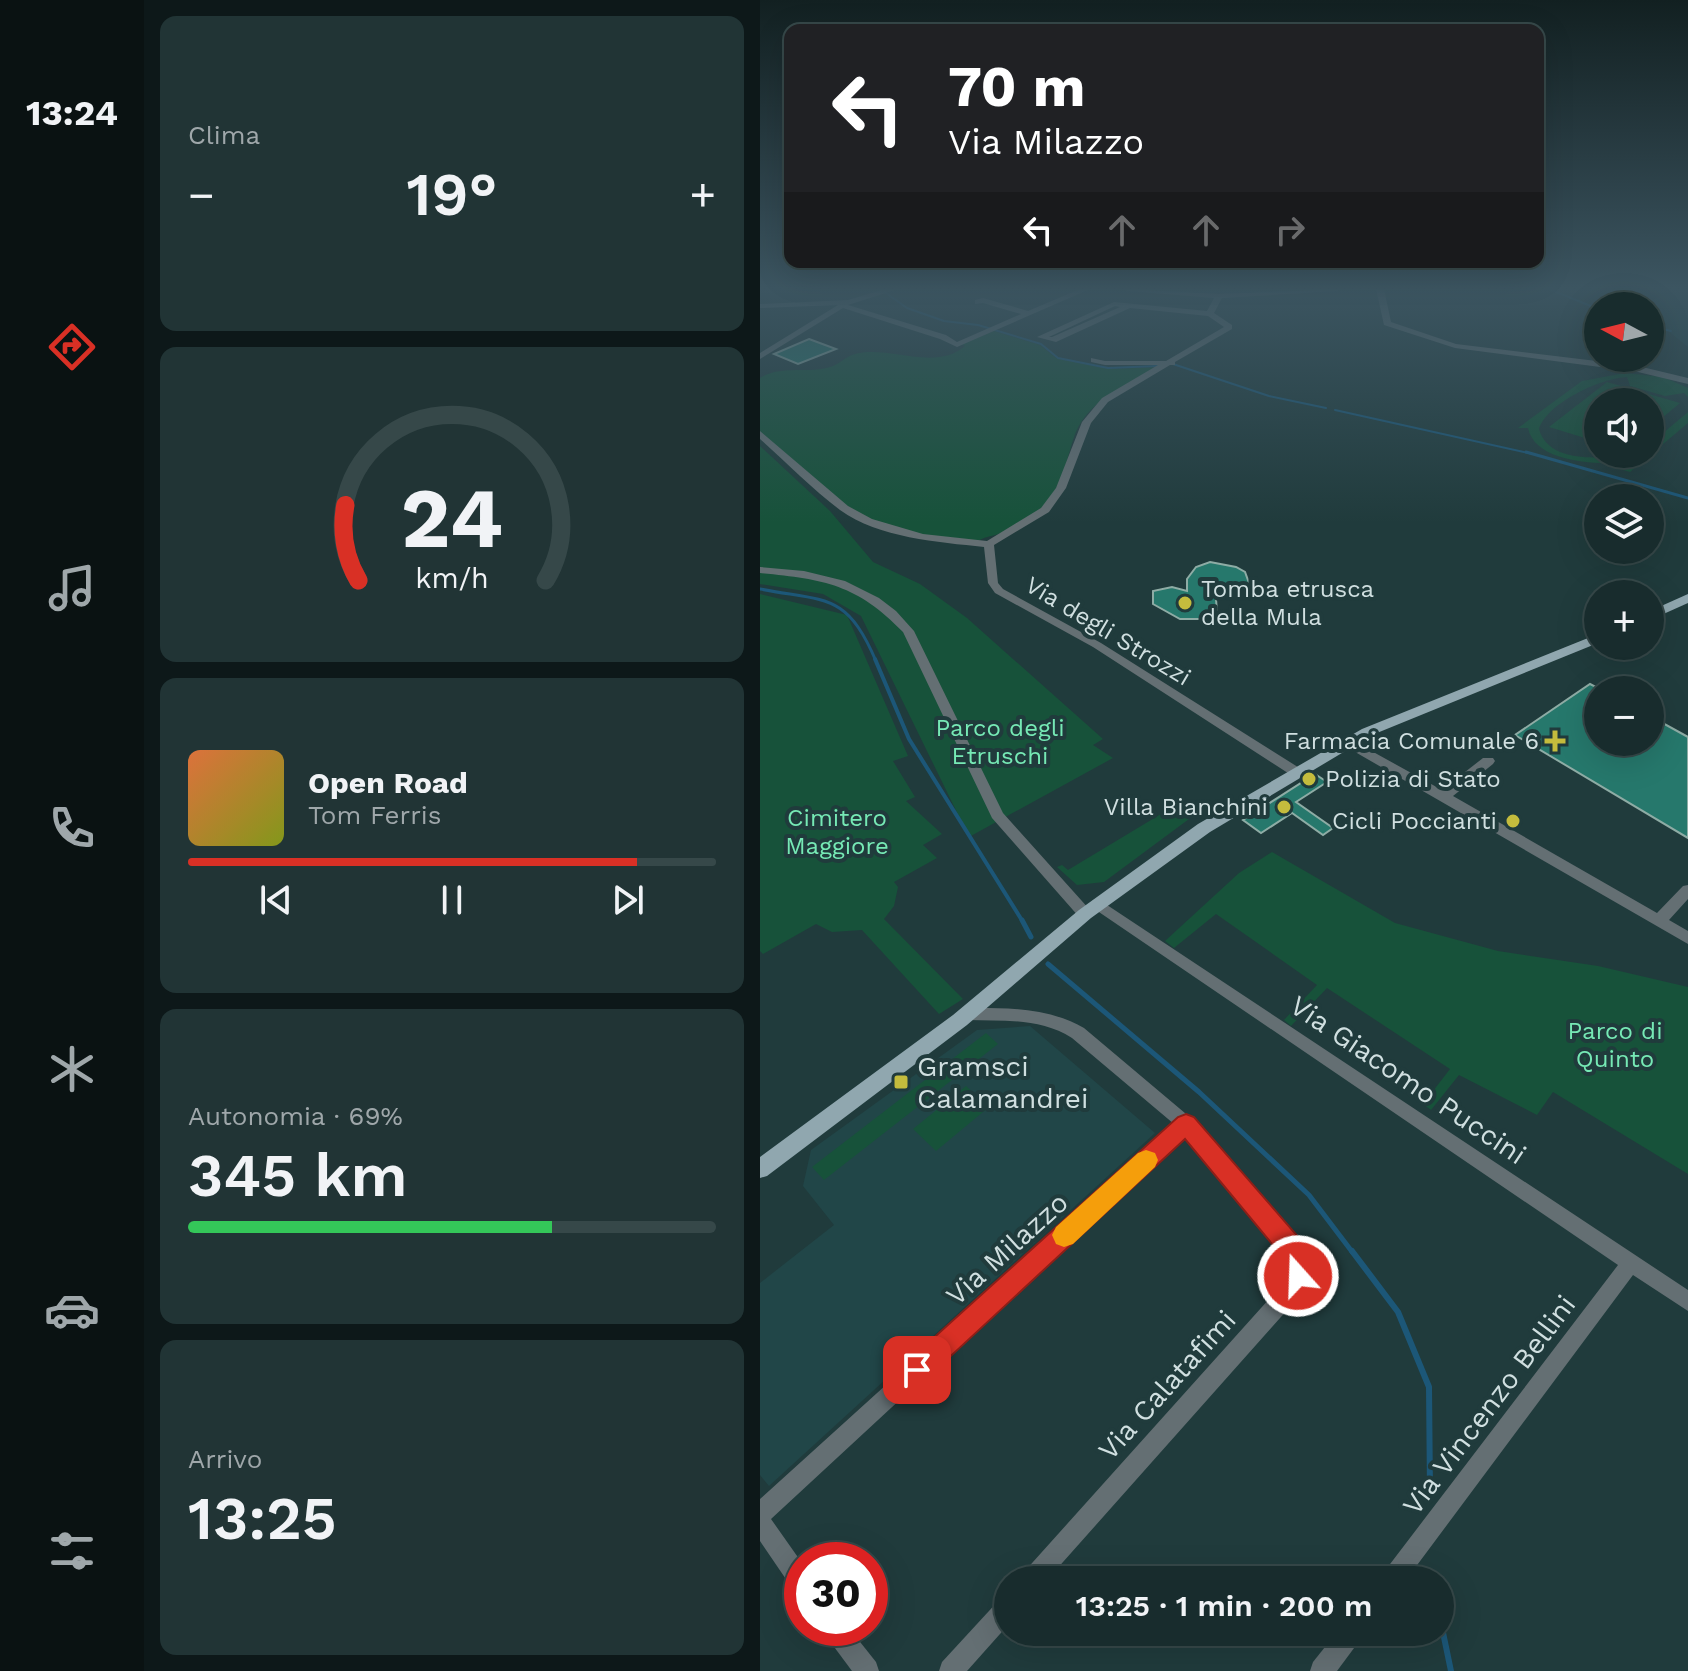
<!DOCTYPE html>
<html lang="it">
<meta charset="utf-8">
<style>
body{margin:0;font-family:"Work Sans",sans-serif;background:#213435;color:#f1f3f6;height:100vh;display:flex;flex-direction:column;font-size:30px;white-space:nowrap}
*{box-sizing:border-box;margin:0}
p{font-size:26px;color:#9fa7aa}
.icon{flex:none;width:44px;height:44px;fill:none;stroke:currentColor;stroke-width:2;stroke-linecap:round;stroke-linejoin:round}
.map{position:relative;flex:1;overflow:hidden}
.drawer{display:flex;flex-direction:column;gap:16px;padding:16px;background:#0d1819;width:616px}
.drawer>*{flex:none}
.top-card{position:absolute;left:24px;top:24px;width:760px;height:244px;border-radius:16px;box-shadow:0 8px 32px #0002,0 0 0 2px #364849;background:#202124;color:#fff;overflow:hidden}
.needle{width:52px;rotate:277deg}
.tools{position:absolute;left:824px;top:292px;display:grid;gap:16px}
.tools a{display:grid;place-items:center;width:80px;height:80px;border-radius:50%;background:#182c2d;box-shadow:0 8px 32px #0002,0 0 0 2px #364849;font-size:40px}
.speed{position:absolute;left:24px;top:1542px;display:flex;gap:16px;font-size:40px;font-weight:700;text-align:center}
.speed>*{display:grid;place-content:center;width:104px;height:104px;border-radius:50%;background:#182c2d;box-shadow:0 8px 32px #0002,0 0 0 2px #364849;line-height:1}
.speed .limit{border:12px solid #d22;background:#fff;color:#111}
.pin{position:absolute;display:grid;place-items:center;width:68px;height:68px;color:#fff;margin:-34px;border-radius:16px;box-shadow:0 4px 12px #0006}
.me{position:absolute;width:88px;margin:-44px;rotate:340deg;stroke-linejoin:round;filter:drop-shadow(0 0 6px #0008)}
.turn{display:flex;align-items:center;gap:28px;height:168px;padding:0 32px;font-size:36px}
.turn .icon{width:104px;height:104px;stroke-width:2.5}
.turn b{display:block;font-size:56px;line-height:68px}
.lanes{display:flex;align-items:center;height:76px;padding:0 32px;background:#0003;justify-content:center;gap:40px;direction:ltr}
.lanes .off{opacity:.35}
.big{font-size:60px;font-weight:600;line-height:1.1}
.drawer .card{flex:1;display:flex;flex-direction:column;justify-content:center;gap:12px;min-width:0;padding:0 28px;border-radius:16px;background:#213435}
.drawer .dial{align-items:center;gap:0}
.dial svg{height:208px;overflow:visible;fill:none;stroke:#364849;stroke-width:7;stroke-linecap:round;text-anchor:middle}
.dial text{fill:#f1f3f6;stroke:none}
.song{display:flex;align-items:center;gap:24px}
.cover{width:96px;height:96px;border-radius:12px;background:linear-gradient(135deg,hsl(20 70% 55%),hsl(70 70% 35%))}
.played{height:8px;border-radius:4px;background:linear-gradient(90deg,#d93025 85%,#364849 85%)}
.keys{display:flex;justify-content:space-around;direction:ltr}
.heat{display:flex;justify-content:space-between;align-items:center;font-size:44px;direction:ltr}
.charge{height:12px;border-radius:6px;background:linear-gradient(90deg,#34c759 69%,#364849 0)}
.trip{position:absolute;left:234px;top:1566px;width:460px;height:80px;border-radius:40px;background:#182c2d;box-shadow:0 8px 32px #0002,0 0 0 2px #364849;font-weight:600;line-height:80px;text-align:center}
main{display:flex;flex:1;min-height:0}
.tab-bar{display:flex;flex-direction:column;width:144px;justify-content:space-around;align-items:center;background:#0a1212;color:#9fa7aa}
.tab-bar .icon{width:56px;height:56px}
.tab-bar .on{color:#d93025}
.tab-bar b{font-size:36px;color:#f1f3f6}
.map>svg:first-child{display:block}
.built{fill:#214648}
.green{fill:#17523a}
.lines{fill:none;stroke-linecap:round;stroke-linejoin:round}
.stream-far4{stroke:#1c5778;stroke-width:2}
.stream-far3{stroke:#1c5778;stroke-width:3}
.stream-far2{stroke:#1c5778;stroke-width:4}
.stream-far1{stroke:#1c5778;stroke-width:5}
.stream{stroke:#1c5778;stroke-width:6}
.building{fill:#26786c;stroke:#8eaca5;stroke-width:2}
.minor{fill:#646f73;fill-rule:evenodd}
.major{fill:#90a7af;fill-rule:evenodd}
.route{fill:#d93025;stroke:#8d1f18;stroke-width:2}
.slow{fill:#f59e0b}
.poi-dot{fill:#c4bc3d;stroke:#203b3c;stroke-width:3}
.labels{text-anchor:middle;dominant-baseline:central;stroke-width:8;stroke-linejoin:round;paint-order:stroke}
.poi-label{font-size:24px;fill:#d0dfe0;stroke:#203b3c;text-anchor:end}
.street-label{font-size:24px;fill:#d0dfe0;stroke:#203b3c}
.park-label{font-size:24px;fill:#76e9b5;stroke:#203b3c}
.near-poi-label{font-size:28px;fill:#d0dfe0;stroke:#203b3c;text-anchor:start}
.near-street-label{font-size:28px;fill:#d0dfe0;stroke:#203b3c}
</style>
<main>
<nav class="tab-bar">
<b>13:24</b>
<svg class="icon on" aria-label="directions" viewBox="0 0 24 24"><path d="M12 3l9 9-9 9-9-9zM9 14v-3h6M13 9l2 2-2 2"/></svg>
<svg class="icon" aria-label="music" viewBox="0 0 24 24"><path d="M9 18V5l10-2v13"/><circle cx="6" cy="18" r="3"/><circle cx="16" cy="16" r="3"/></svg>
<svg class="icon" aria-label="phone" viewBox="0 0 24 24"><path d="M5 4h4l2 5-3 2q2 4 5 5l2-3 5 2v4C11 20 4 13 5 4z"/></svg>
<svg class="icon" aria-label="climate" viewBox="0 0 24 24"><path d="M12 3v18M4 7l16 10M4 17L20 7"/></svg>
<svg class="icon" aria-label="car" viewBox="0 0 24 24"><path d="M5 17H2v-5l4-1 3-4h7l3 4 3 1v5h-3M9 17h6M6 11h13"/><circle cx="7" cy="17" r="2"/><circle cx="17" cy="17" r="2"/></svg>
<svg class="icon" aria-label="filters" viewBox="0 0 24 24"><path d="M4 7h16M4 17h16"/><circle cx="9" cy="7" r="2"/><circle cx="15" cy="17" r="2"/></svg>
</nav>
<section class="drawer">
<div class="card"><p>Clima</p>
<div class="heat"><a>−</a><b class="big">19°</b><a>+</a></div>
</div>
<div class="card dial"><svg viewBox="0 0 100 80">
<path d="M14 69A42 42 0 1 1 86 69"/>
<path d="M14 69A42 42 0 0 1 9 40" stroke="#d93025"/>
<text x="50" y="56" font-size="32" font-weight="700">24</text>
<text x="50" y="72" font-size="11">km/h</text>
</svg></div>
<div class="card">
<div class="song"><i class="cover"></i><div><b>Open Road</b><p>Tom Ferris</p></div></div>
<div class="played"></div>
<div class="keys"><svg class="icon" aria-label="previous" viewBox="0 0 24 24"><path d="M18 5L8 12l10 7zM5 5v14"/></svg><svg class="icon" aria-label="pause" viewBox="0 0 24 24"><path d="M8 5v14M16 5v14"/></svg><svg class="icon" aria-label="next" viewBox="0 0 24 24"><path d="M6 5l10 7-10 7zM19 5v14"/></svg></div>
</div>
<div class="card"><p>Autonomia · 69%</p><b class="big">345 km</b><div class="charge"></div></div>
<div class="card"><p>Arrivo</p><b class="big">13:25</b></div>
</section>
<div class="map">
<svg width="928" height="1671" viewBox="0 0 928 1671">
<rect width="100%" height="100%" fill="#203b3c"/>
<g class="built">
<polygon points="920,289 928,289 928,347 890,316 888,306 892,300"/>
<polygon points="270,1026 395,1133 9,1486 0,1475 0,1283 74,1225 43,1186 51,1150 217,1030"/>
</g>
<g class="green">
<path d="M234 331 280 345 296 358 314 362 349 369 402 367C368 384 325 400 313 440 305 466 302 486 283 507 278 513 248 531 241 533 229 538 224 535 214 545L136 531 84 508 0 434V378C22 364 48 375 73 366 80 363 87 356 95 354 129 345 175 372 205 346L202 344Z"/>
<path d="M865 373 903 377 928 388V397L924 393 905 396 870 386 867 377C841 378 787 403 779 429 791 471 860 454 890 454V444L928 412V423L870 472 860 469 866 462C838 465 775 463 768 428H758L822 381Z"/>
<polygon points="847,382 920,403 890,428 890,402 838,402 838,442 789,427"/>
<polygon points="0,446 70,511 113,562 160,584 207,618 343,739 333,745 353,758 209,837 101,616 63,594 0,584"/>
<polygon points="0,594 87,615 148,756 133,761 155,797 146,801 182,834 163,845 177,858 134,882 138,887 134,906 124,919 203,999 179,1014 102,930 72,932 56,924 3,954 0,951"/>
<polygon points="406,803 429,819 344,882 317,885 297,867 302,865 308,870 406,811 401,806"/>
<polygon points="512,852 635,923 738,951 838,966 928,987 928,1174 793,1092 777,1115 699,1075 671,1110 663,1104 690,1069 567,988 531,1026 524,1020 557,985 456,914 414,948 405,941 479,873"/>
<polygon points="226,1033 238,1044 64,1180 52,1167"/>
<polygon points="206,1086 229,1107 176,1151 153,1129"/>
</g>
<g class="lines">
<g class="stream-far4">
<polyline points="789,289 838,309"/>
<polyline points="126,293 147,308 184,321 218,325 281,344 298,358 348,368 398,366"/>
<polyline points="890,326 911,331"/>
<polyline points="413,364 509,396 566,408"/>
<polyline points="575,410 773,454"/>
</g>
<g class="stream-far3">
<polyline points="766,452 928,498"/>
<path d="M0 589C67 602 86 592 116 661"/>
</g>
<polyline class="stream-far2" points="115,659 149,739 263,922"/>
<g class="stream-far1">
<polyline points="262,920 271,937"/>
<polyline points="288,964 439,1092 549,1195 593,1253"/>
</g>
<g class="stream">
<polyline points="592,1251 638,1312 669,1387 670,1492"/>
<polyline points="680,1618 691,1671"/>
</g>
</g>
<g class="building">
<polygon points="49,339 76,349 38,364 14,354"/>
<polygon points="450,562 476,567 485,572 489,583 456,599 457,612 442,619 420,619 393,604 393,591 412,587 427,591 427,579 436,567"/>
<polygon points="830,684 838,688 838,742 890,742 890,716 928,737 928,838 755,735"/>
<polygon points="555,774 567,782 536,802 573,828 563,835 532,813 501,833 483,820"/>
</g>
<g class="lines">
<g class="minor">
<polygon points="125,289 138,289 88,305 186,335 197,342 261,314 223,303 215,304 215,300 223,298 268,311 320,289 330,289 197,347 180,339 83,308 0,359 0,353 78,305 0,308 0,304 88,300"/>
<path d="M364 289 459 294 581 289 577 291 462 298 454 313 472 325V329L415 362V365H410L348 402 331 423 306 488 289 512 234 545 238 583 243 589 341 643 541 769 543 772 541 775H531L333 647 235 593 228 583 224 547C178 542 119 538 80 510 52 489 26 462 0 439V431L88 506 112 519 163 534 227 541 281 508 296 488 322 422 342 398 398 365H345L331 362V358L345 361H406L464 327 448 316 370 308 296 342 277 337 354 302 447 311 454 298 368 291ZM355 306 360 307 292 337H289Z"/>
<polygon points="616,289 624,289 631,322 696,344 878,366 928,378 928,384 878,372 695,348 624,325"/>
<path d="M0 567 44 571 85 581 119 598 136 611 154 631 243 813 330 910 332 914 330 918H320L232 818 143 632C97 584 63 579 0 573Z"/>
<polygon points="588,738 682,790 723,758 733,758 735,761 733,764 693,796 897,913 923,886 928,885 928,899 909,920 928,931 928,944 583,745 582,742"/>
<polygon points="338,899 928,1290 928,1311 873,1275 646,1580 621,1580 624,1572 858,1265 333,908 331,904 333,900"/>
<path d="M207 1008C248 1008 287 1007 324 1028L432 1119 538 1241C550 1262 550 1278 537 1299L287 1580H261L264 1572 527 1279 528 1264 524 1253 425 1136 11 1519 42 1563V1594L34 1591 0 1541V1499L414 1124 312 1038C280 1018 244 1021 207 1020L201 1019 199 1014 201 1009Z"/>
<polygon points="248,1595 248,1625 207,1671 179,1671 182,1662 240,1599"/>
<polygon points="62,1628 89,1628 116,1662 119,1671 92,1671 66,1636"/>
<polygon points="577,1632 604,1632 600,1640 577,1671 550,1671 553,1662"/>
</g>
<g class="major">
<polygon points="928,594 928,603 890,620 890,611"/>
<polygon points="838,634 838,643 612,735 450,832 331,918 207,1025 7,1176 0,1178 0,1157 193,1015 319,910 438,824 602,729"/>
</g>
</g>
<linearGradient id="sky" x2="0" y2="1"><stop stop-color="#122021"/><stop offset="0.55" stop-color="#3c5561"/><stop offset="1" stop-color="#3c5561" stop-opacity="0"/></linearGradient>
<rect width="928" height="523" fill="url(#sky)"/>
<polygon class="route" points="426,1114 434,1117 540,1239 551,1264 547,1285 538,1288 530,1285 522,1256 425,1139 166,1379 157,1383 148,1379 144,1370 148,1361 418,1117"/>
<polygon class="slow" points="386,1150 395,1153 398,1160 395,1167 313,1244 304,1247 296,1244 292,1235 296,1227 378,1153"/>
<g class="poi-dot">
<circle cx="425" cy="603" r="8"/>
<path d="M791 729h8v8h8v8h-8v8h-8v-8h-8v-8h8z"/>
<circle cx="549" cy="779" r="8"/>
<circle cx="524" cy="807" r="8"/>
<circle cx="753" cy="821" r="8"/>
<rect x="133" y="1074" width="16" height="16" rx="4"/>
</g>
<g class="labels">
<g class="poi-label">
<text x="441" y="589" text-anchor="start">Tomba etrusca<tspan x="441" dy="28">della Mula</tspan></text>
<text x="779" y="741">Farmacia Comunale 6</text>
<text x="565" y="779" text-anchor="start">Polizia di Stato</text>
<text x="508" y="807">Villa Bianchini</text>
<text x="737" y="821">Cicli Poccianti</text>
</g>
<g class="street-label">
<text transform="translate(348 631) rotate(31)">Via degli Strozzi</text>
</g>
<g class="park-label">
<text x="240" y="728">Parco degli<tspan x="240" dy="28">Etruschi</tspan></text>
<text x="77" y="818">Cimitero<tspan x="77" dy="28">Maggiore</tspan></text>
<text x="855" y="1031">Parco di<tspan x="855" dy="28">Quinto</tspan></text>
</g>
<g class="near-poi-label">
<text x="157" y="1066">Gramsci<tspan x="157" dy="32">Calamandrei</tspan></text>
</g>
<g class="near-street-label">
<text transform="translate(648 1080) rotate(34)">Via Giacomo Puccini</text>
<text transform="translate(247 1249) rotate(-42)">Via Milazzo</text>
<text transform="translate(407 1385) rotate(-48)">Via Calatafimi</text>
<text transform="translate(729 1405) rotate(-53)">Via Vincenzo Bellini</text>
</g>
</g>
</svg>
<div class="tools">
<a><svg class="needle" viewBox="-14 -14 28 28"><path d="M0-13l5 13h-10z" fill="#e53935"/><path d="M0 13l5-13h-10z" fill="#9fa7aa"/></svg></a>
<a><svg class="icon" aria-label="sound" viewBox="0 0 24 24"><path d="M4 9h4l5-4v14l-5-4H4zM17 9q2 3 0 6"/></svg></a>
<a><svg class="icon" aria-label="layers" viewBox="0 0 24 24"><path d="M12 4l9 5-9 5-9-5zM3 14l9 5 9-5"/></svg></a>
<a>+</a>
<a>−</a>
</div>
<div class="speed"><div class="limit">30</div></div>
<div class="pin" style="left:157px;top:1370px;background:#d93025"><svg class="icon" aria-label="arrive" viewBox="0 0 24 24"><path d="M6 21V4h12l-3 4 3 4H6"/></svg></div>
<svg class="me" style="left:538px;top:1276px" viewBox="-20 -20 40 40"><circle r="17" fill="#d93025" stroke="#fff" stroke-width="3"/><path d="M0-11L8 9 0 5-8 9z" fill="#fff"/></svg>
<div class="trip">13:25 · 1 min · 200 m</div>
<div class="top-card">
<div class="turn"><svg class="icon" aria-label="left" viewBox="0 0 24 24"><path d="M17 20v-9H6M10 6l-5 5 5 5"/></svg><div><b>70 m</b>Via Milazzo</div></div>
<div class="lanes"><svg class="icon" aria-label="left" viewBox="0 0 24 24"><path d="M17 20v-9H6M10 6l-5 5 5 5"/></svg><svg class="icon off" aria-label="ahead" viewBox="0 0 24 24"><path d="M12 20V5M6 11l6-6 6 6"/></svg><svg class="icon off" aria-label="ahead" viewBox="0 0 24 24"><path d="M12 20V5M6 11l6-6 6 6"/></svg><svg class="icon off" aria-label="right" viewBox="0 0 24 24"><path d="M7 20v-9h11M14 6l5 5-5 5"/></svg></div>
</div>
</div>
</main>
